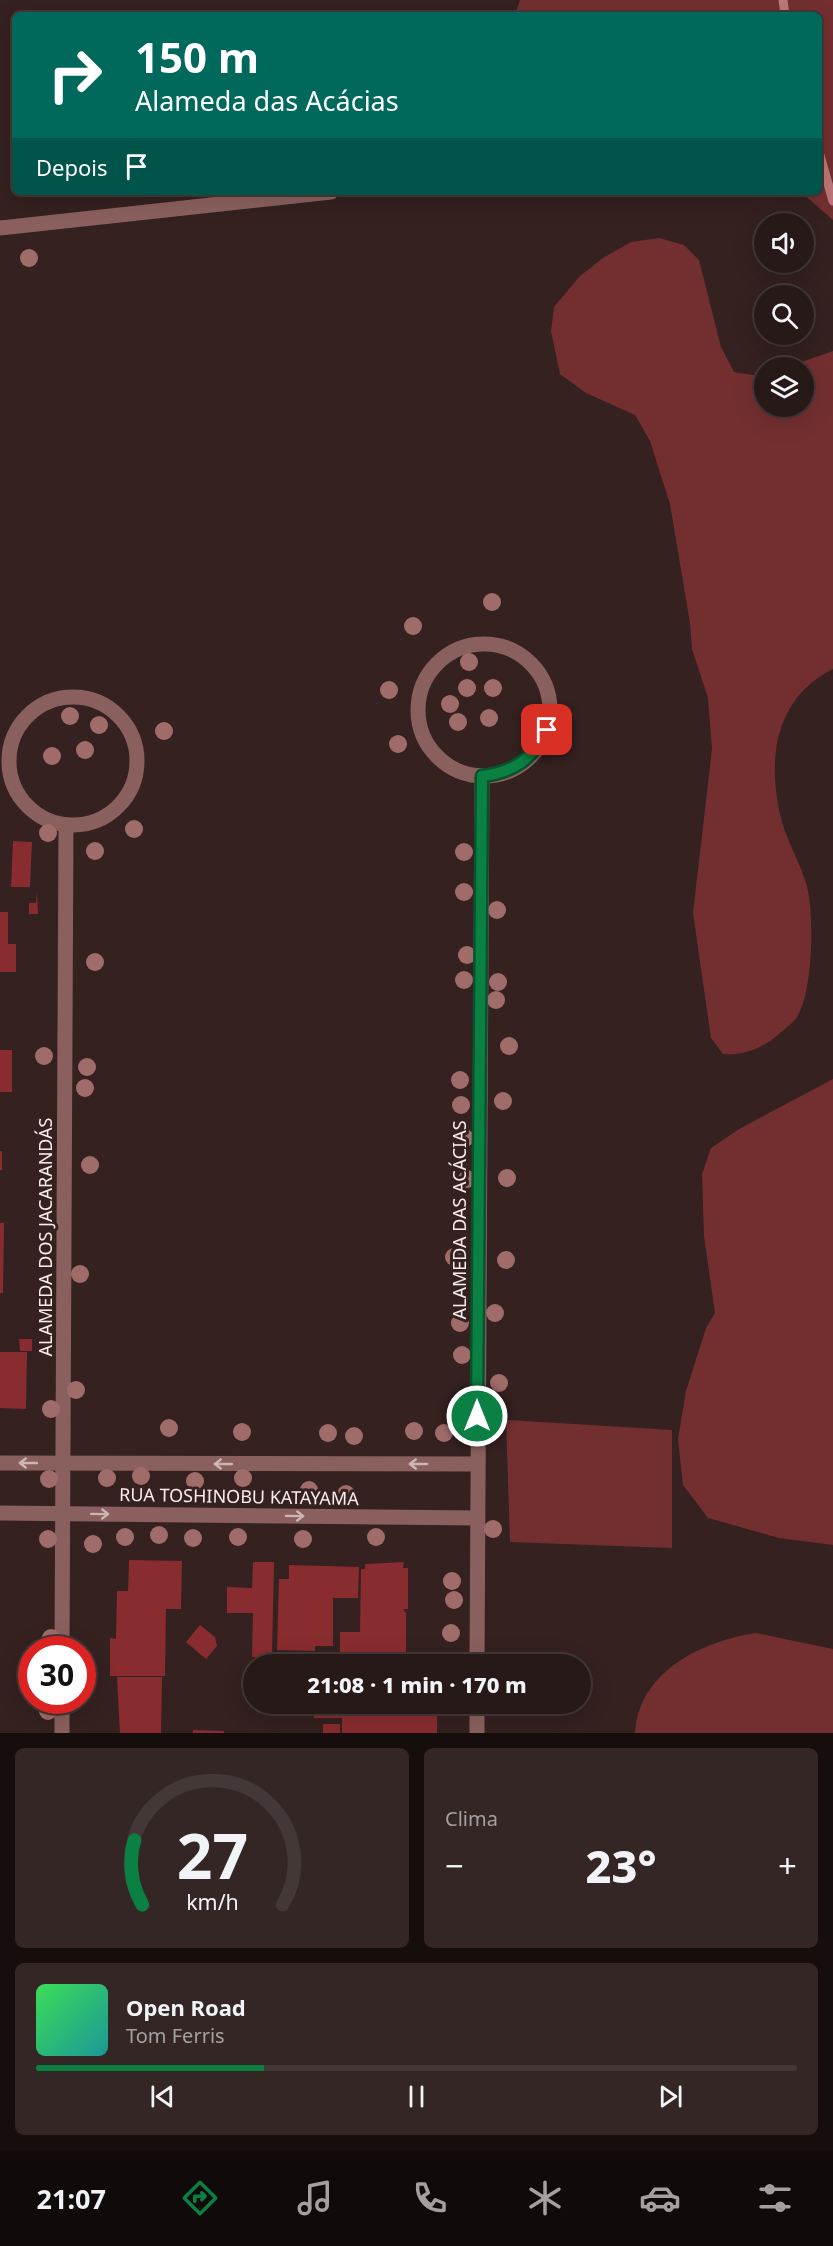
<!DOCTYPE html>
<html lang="pt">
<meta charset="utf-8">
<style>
body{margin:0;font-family:"Noto Sans",sans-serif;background:#332625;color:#f1f3f6;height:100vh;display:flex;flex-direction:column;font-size:22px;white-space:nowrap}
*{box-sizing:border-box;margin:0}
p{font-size:20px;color:#a4a0a2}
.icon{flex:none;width:33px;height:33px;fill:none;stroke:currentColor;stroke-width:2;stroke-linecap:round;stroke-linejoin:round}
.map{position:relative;height:1733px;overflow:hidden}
.side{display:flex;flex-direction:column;gap:15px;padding:15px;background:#150e0d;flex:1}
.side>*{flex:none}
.top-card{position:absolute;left:12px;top:12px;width:810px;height:183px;border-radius:9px;box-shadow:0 6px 24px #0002,0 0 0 2px #433837;background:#00695c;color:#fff;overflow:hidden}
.fabs{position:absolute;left:754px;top:213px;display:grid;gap:12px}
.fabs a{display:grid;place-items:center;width:60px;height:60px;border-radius:50%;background:#271918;box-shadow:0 6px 24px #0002,0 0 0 2px #433837;font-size:30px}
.speed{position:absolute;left:18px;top:1636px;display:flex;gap:12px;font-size:30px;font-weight:700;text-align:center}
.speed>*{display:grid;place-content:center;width:78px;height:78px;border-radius:50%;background:#271918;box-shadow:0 6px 24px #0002,0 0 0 2px #433837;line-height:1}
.speed .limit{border:9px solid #d22;background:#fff;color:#111}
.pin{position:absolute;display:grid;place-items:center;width:51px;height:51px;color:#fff;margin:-26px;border-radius:12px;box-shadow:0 3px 9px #0006}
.me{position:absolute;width:66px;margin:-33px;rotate:0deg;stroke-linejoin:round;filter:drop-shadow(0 0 4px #0008)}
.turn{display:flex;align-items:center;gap:21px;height:126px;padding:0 24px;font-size:27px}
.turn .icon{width:78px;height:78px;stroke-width:2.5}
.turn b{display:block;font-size:42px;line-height:51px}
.then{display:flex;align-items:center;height:57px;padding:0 24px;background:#0003;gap:12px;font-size:22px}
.big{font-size:45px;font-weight:800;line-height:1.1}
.side .card{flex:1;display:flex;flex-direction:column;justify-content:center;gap:9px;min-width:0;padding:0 21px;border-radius:9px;background:#332625}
.side .dial{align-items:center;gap:0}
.dial svg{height:156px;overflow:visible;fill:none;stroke:#433837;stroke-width:7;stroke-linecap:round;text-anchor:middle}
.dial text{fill:#f1f3f6;stroke:none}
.song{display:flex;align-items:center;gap:18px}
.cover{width:72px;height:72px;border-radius:9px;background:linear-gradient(135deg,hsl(130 70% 55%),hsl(180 70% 35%))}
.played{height:6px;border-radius:3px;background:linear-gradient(90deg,#0b8043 30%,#433837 30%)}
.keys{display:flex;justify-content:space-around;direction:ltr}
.heat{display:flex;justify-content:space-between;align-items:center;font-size:33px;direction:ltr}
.side .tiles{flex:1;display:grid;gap:15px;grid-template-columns:1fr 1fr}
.card:last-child{grid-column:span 2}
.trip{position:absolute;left:243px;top:1654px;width:348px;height:60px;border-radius:30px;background:#271918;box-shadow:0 6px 24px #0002,0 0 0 2px #433837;font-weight:800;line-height:60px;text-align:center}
.tabs{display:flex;height:96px;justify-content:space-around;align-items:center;background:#100a0a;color:#a4a0a2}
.tabs .icon{width:42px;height:42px}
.tabs .current{color:#0b8043}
.tabs b{font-size:27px;color:#f1f3f6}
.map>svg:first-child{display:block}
.green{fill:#732f30}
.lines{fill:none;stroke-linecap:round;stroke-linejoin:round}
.stream{stroke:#bd7677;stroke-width:9}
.building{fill:#882c2f}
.minor{stroke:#8a605e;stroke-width:15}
.tree{fill:#a06c6a}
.oneway{stroke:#ceb5b4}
.route-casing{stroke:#07532c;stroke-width:15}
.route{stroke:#0b8043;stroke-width:10}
.labels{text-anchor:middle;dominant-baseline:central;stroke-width:6;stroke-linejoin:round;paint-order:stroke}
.street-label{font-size:18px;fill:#fbeded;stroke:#342120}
</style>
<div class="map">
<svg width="833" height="1733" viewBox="0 0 833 1733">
<rect width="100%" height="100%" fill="#342120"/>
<g class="green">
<polygon points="520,0 833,0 833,220 801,192 819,192 819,15 515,15"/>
<path d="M659 238 684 245 699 260 721 347 734 372 759 376 765 374V406H804V368L787 367 833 351V669C776 697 767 757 780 814 785 838 799 860 806 883 815 911 813 993 797 1017 793 1023 786 1028 780 1033 766 1047 742 1056 723 1054L711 1038 693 913 712 749 708 698 692 649 690 623 670 504 650 441 635 415 586 393 560 374 551 331 554 307 580 276 603 258 631 242Z"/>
<polygon points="833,1079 833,1545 779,1538 708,1518 683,1485 678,1439 686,1391 706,1328 715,1313 704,1236 702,1174 711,1148 739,1129"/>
<polygon points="506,1420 672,1430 672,1548 510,1542"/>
<path d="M756 1633 833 1649V1733H635C638 1672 702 1641 756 1633Z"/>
</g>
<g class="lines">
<g class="stream">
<polyline points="783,0 785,15"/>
<polyline points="819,152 833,201"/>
</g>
</g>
<g class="building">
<polygon points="13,841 32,842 30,887 11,887"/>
<polygon points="37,891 38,914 29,914 29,903 36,903"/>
<polygon points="0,912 8,912 8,944 16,944 16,972 0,972"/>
<rect x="0" y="1050" width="12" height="42"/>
<rect x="0" y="1151" width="2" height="19"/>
<polygon points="0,1223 4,1223 3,1293 0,1293"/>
<polygon points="19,1339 32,1339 32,1351 20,1351"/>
<polygon points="0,1352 27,1352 26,1409 0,1408"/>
<polygon points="129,1560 182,1561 181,1609 166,1609 165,1676 110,1676 110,1638 116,1639 117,1591 128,1591"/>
<polygon points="253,1562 274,1562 272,1657 252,1657 253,1613 227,1613 227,1587 252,1588"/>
<polygon points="404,1562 403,1568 408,1568 408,1609 403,1609 406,1613 406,1662 360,1661 360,1665 340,1665 340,1632 360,1632 361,1569 365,1569 365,1564"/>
<polygon points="289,1565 359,1567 358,1598 333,1598 333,1646 315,1646 315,1651 277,1650 279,1579 289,1579"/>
<polygon points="200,1625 215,1637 217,1646 206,1659 186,1642"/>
<rect x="253" y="1661" width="18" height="4"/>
<polygon points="117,1677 162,1677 161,1733 120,1733"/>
<polygon points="273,1704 423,1704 423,1711 437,1711 437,1733 342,1733 342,1718 314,1718 314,1708 273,1707"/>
<rect x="323" y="1724" width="17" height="9"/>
<polygon points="193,1730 224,1731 224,1733 193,1733"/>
</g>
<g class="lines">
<g class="minor">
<polyline points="0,228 331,192"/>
<circle cx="484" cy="710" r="66"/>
<circle cx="73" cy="761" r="64"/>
<polyline points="0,1463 477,1464"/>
<polyline points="0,1513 477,1518"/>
<polyline points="62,1650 66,825"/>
<polyline points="477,1665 482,776"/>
<polyline points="62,1733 62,1701"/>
<polyline points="477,1733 477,1704"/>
</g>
</g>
<g class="tree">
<circle cx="29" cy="258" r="9"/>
<circle cx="492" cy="602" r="9"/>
<circle cx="413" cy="626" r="9"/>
<circle cx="469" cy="662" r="9"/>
<circle cx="467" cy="688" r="9"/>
<circle cx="493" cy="688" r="9"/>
<circle cx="389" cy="690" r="9"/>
<circle cx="450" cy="704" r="9"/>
<circle cx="70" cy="716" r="9"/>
<circle cx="489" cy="718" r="9"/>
<circle cx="458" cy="722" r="9"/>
<circle cx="99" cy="725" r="9"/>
<circle cx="164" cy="731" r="9"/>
<circle cx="398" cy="744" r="9"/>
<circle cx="85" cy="750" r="9"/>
<circle cx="52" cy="756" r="9"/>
<circle cx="134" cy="829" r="9"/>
<circle cx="48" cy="833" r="9"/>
<circle cx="95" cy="851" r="9"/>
<circle cx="464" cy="852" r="9"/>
<circle cx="464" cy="892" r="9"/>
<circle cx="497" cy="910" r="9"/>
<circle cx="467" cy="955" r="9"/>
<circle cx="95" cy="962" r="9"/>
<circle cx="464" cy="980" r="9"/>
<circle cx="498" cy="982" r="9"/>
<circle cx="496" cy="1000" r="9"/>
<circle cx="509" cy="1046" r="9"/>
<circle cx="44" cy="1056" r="9"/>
<circle cx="87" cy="1067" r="9"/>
<circle cx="460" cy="1080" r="9"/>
<circle cx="85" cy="1088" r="9"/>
<circle cx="503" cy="1101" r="9"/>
<circle cx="461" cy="1105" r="9"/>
<circle cx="465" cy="1138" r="9"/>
<circle cx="90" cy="1165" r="9"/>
<circle cx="507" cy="1178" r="9"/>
<circle cx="467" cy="1179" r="9"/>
<circle cx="454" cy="1257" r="9"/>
<circle cx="506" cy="1260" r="9"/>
<circle cx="80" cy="1274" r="9"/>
<circle cx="495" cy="1313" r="9"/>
<circle cx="460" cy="1323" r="9"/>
<circle cx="462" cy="1355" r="9"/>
<circle cx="499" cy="1383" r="9"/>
<circle cx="76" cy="1390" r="9"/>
<circle cx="462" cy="1402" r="9"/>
<circle cx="51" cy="1409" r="9"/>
<circle cx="497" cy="1409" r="9"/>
<circle cx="460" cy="1420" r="9"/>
<circle cx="169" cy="1428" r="9"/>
<circle cx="414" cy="1431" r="9"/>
<circle cx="242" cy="1432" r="9"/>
<circle cx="328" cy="1433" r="9"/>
<circle cx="444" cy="1433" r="9"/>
<circle cx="354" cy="1436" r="9"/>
<circle cx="141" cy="1476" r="9"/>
<circle cx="107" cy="1478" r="9"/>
<circle cx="243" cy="1478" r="9"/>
<circle cx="49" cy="1479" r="9"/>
<circle cx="195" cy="1481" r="9"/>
<circle cx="309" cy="1490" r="9"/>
<circle cx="346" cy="1494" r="9"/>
<circle cx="493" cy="1529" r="9"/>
<circle cx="159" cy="1535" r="9"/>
<circle cx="125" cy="1537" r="9"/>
<circle cx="238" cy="1537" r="9"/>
<circle cx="376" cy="1537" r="9"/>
<circle cx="193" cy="1538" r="9"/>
<circle cx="48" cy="1539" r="9"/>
<circle cx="303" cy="1539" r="9"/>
<circle cx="93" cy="1544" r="9"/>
<circle cx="452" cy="1581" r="9"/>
<circle cx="454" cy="1600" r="9"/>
<circle cx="451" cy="1633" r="9"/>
<circle cx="51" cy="1638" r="9"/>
<circle cx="48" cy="1711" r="9"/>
</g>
<defs><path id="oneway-shaft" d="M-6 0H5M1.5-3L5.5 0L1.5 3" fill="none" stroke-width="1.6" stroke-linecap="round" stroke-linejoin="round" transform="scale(1.5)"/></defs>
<g class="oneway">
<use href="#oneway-shaft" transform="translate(28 1463) rotate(-180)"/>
<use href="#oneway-shaft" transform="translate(223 1464) rotate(-180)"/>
<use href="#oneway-shaft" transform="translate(418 1464) rotate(-180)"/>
<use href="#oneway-shaft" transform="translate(100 1514) rotate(1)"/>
<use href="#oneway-shaft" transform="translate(295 1516) rotate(1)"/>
</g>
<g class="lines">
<defs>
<path id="route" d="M477 1416 482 776C515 772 532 759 547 730"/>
</defs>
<use href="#route" class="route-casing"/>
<use href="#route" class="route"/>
</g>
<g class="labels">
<g class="street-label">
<text transform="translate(459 1220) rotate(-90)">ALAMEDA DAS ACÁCIAS</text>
<text transform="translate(45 1237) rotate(-90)">ALAMEDA DOS JACARANDÁS</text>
<text transform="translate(239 1496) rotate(1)">RUA TOSHINOBU KATAYAMA</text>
</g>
</g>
</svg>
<div class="fabs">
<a><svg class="icon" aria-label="sound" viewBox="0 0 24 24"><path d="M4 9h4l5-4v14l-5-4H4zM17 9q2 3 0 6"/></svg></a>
<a><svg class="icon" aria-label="search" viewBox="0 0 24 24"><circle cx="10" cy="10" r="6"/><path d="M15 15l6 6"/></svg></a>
<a><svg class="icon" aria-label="layers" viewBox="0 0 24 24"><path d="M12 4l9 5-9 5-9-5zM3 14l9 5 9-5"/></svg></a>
</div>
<div class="speed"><div class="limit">30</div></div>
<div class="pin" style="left:547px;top:730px;background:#d93025"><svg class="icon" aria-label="arrive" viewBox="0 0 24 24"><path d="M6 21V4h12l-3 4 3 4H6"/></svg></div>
<svg class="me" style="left:477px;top:1416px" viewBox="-20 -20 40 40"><circle r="17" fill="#0b8043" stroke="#fff" stroke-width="3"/><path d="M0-11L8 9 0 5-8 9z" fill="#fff"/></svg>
<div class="trip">21:08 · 1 min · 170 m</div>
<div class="top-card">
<div class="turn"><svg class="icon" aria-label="right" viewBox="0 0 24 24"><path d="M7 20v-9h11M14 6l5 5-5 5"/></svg><div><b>150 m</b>Alameda das Acácias</div></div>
<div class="then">Depois<svg class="icon" aria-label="arrive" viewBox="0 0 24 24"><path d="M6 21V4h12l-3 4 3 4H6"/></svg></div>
</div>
</div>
<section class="side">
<div class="tiles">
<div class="card dial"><svg viewBox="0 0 100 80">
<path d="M14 69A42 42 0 1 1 86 69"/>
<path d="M14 69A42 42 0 0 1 10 36" stroke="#0b8043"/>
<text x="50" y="56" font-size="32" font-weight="700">27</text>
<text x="50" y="72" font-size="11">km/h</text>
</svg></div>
<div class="card"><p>Clima</p>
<div class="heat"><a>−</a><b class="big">23°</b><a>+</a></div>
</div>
<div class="card">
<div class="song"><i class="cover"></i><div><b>Open Road</b><p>Tom Ferris</p></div></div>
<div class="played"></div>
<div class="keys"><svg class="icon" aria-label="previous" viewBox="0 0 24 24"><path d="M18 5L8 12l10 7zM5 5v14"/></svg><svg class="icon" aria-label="pause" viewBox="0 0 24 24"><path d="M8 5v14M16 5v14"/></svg><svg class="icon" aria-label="next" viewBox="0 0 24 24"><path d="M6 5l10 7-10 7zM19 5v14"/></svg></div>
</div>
</div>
</section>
<nav class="tabs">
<b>21:07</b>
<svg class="icon current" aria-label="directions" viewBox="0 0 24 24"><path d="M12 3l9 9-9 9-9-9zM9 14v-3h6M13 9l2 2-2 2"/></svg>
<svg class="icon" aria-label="music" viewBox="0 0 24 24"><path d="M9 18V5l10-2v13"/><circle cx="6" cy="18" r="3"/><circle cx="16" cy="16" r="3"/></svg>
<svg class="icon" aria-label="phone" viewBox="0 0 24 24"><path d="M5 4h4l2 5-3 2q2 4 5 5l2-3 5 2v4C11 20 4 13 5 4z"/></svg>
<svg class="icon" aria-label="climate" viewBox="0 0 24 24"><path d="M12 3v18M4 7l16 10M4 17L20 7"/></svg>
<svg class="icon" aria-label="car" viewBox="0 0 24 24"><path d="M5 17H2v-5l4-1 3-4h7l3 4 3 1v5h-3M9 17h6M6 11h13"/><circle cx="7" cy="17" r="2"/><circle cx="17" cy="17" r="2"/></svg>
<svg class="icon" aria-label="filters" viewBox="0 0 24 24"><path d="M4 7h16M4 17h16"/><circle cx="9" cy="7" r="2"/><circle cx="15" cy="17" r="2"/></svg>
</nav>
